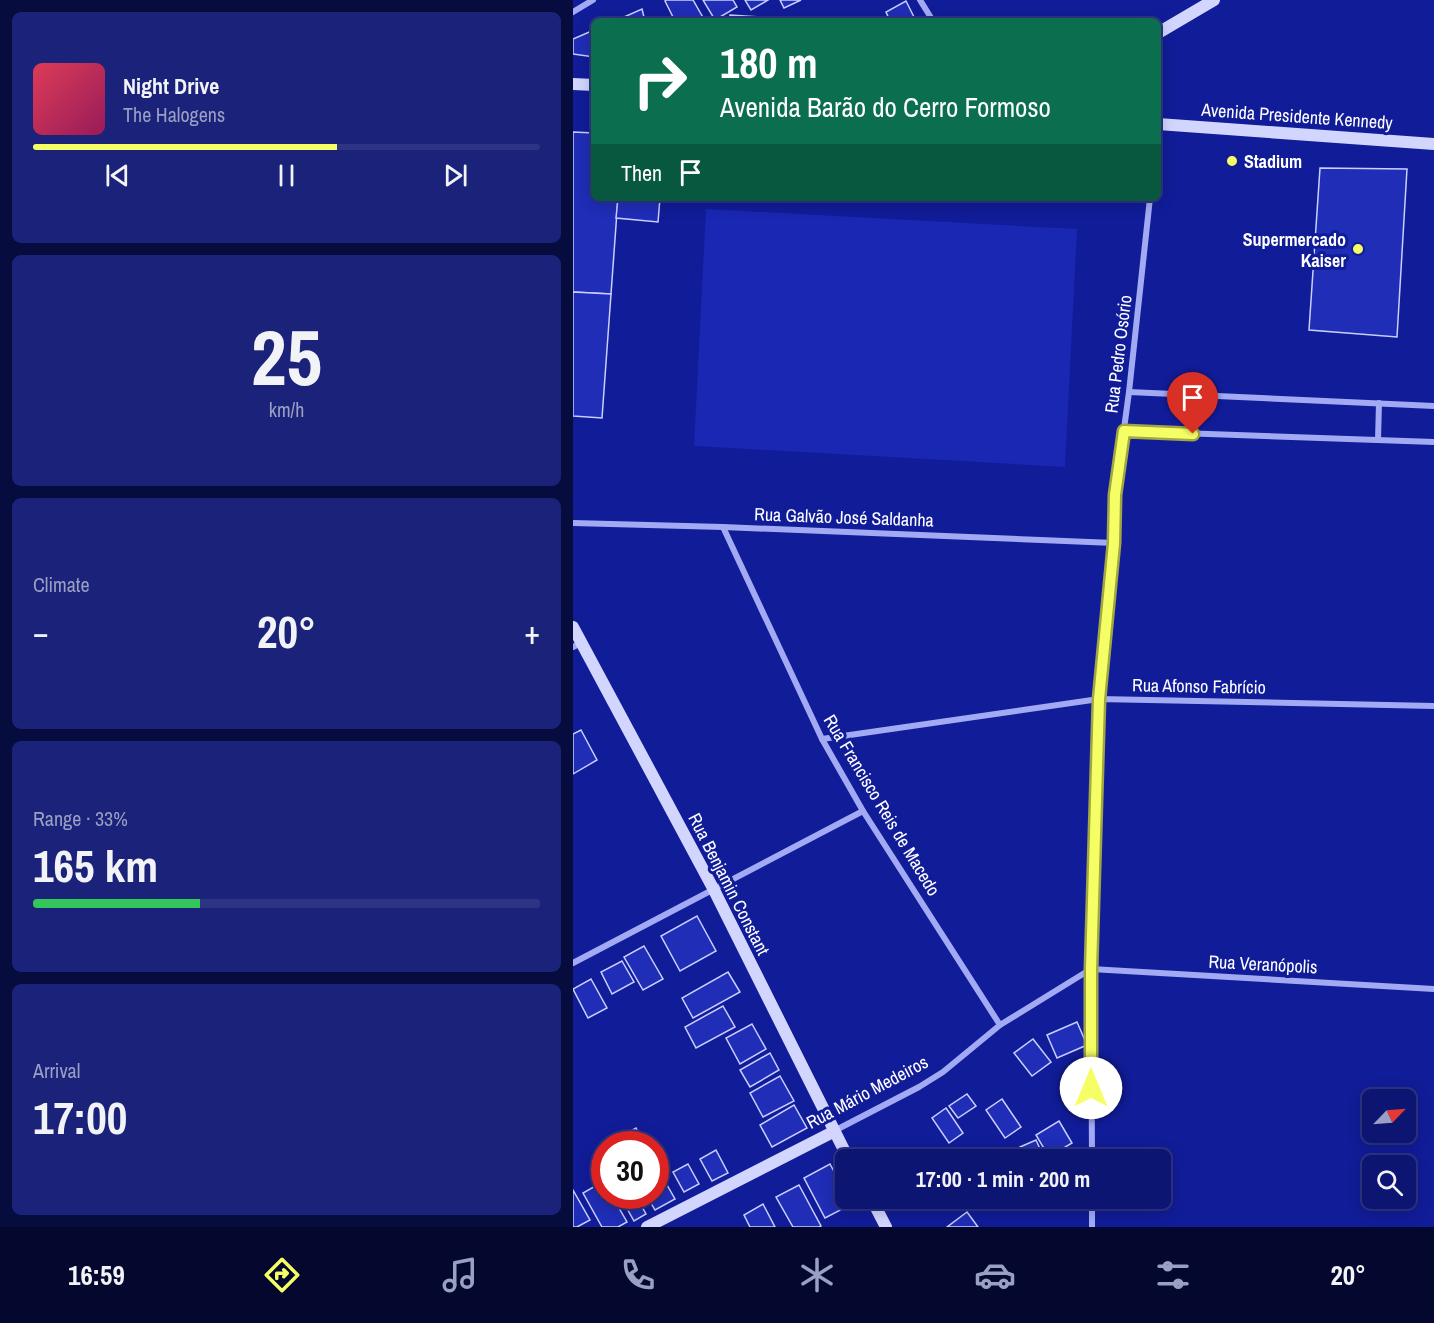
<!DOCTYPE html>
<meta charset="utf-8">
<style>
body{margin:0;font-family:"Archivo Narrow",sans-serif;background:#1b227a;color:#f1f3f6;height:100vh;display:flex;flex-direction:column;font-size:22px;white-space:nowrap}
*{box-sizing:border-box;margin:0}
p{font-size:20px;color:#9a9fc4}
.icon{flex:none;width:33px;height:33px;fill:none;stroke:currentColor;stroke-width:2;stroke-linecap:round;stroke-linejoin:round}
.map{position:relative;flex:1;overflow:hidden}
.sheet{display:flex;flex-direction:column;gap:12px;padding:12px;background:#070c3f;width:573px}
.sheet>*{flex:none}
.hud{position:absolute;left:18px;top:18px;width:570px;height:183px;border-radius:9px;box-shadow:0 3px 15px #0003,0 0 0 2px #2d3484;background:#0b6e4f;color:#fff;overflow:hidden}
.needle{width:39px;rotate:65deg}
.tools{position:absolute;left:789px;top:1089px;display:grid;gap:12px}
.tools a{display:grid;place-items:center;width:54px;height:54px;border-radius:9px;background:#0d1572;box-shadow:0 3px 15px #0003,0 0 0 2px #2d3484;font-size:30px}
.speed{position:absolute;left:18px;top:1131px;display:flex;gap:12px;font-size:30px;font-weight:700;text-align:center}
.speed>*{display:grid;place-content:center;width:78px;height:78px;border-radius:50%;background:#0d1572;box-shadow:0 3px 15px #0003,0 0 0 2px #2d3484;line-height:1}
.speed .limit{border:9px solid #d22;background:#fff;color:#111}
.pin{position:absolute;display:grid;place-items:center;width:51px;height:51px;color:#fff;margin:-62px -26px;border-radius:50% 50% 50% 0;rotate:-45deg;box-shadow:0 0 6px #0007}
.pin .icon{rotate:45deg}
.me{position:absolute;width:66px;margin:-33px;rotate:0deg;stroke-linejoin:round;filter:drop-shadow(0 0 4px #0008)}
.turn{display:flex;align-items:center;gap:21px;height:126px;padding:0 30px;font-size:27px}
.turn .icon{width:78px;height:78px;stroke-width:2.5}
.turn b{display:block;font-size:42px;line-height:51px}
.then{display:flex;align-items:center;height:57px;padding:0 30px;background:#0003;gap:12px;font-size:22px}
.big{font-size:45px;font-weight:800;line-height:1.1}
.sheet .card{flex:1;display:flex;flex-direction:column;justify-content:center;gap:9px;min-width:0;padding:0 21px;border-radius:9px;background:#1b227a}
.sheet .dial{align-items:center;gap:0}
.dial b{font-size:78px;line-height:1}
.song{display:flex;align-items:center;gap:18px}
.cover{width:72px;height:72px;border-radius:9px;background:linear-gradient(135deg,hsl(350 70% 55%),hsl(330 70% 35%))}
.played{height:6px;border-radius:3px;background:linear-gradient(90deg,#f5ff65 60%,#2d3484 60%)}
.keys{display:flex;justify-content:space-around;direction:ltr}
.heat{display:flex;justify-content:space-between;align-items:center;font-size:33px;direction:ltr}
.charge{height:9px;border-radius:4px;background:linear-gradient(90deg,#34c759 33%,#2d3484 0)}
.trip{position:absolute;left:262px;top:1149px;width:336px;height:60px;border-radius:9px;background:#0d1572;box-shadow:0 3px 15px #0003,0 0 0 2px #2d3484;font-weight:800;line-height:60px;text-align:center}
.tabs{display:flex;height:96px;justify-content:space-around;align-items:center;background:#05082e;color:#9a9fc4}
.tabs .icon{width:42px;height:42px}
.tabs .selected{color:#f5ff65}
.tabs b{font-size:27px;color:#f1f3f6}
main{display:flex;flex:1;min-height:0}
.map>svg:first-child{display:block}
.green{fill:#1927b2}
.building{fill:#1f2db7;stroke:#cacffe;stroke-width:1.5}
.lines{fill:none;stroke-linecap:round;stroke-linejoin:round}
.street{stroke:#a2aaf4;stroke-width:6}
.secondary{stroke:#d2d5fd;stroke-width:12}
.route-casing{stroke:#9fa642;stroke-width:15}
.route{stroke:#f5ff65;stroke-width:10}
.poi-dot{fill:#f5ff65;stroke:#111c98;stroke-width:2}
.labels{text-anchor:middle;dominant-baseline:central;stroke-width:6;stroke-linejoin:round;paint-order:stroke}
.street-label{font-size:18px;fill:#fff;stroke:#111c98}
.poi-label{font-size:18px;font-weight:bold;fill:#fff;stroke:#111c98;text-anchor:start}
</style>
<main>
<section class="sheet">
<div class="card">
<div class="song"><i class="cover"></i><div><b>Night Drive</b><p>The Halogens</p></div></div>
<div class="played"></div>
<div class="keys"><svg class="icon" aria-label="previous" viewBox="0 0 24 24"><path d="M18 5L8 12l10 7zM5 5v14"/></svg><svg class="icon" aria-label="pause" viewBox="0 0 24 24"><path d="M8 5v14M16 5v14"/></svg><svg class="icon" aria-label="next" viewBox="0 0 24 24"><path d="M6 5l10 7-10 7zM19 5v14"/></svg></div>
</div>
<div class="card dial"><b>25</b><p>km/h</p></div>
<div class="card"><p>Climate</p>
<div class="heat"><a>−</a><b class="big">20°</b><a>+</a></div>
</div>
<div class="card"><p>Range · 33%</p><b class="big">165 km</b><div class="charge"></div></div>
<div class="card"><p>Arrival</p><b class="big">17:00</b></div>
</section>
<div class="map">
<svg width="861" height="1227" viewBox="0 0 861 1227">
<rect width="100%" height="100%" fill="#111c98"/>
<polygon class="green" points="133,209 504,229 492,467 121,446"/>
<g class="building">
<polygon points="93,0 120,0 132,21 102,21 92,1"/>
<polygon points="130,0 160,0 164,7 142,20"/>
<polygon points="172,0 195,0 178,10"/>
<polygon points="207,0 228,0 211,8"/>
<polygon points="333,1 343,21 317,21 313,12"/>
<polygon points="69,9 72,21 42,21"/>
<polygon points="157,15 220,19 220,21 157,21"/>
<polygon points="21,30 21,57 0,54 0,39"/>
<polygon points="0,132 21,133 21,198 45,198 38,294 0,292"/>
<polygon points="747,168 834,169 824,337 736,330"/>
<polygon points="45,198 87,198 85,222 43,218"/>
<polygon points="0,292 38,294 29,418 0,416"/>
<polygon points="8,730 24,760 0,774 0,734"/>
<polygon points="124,916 143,951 107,971 88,936"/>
<polygon points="71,946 90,979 70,990 51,957"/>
<polygon points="49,961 61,982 39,994 28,972"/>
<polygon points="155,972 167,992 120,1018 109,998"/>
<polygon points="18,979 34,1008 15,1018 0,989"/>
<polygon points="150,1006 162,1027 123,1048 112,1027"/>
<polygon points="504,1022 514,1045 484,1058 474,1035"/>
<polygon points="179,1024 193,1049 167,1064 153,1038"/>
<polygon points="460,1039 478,1062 459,1076 441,1053"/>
<polygon points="197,1053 206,1070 177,1087 167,1070"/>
<polygon points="207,1076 221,1101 190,1117 177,1093"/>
<polygon points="394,1094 403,1106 385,1118 376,1106"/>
<polygon points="429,1099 448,1127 432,1138 413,1110"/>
<polygon points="221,1105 234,1128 199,1147 187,1125"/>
<polygon points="373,1108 390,1133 376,1143 359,1118"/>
<polygon points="486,1121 499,1143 476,1157 463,1135"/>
<polygon points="63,1128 72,1144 45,1144 42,1140"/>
<polygon points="463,1140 472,1160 452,1160 447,1147"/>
<polygon points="143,1150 155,1173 139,1181 127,1159"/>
<polygon points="82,1164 102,1199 82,1210 74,1196 82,1196"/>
<polygon points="115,1164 126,1184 111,1192 100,1172"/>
<polygon points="257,1164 273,1194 273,1198 276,1198 279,1204 252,1218 231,1178"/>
<polygon points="31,1181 32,1196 39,1196 54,1222 45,1227 29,1227 10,1193"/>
<polygon points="226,1185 248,1226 246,1227 220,1227 203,1197"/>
<polygon points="0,1190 17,1220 4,1227 0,1227"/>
<polygon points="47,1196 63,1196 73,1214 61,1221"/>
<polygon points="357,1198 373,1198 363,1206"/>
<polygon points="190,1204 202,1227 177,1227 171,1215"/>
<polygon points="394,1212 405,1227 374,1227"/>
</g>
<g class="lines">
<g class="street">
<polyline points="347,0 360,21"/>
<polyline points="0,12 20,0"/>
<polyline points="556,392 861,406"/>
<polyline points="551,431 861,442"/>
<polyline points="805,440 806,403"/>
<polyline points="0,523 150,527 541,543"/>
<polyline points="150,527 249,739 290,811 427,1025"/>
<polyline points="0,647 8,643"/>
<polyline points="249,739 526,699 861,706"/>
<polyline points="0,963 290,811"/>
<polyline points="261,1131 346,1087 370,1072 427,1025 518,969 861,989"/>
<polyline points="519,1160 518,969 526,699 541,543 542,495 556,392 577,198"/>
<polyline points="519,1198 519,1227"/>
</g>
<g class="secondary">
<polyline points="585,33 641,0"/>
<polyline points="0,84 21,85"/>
<polyline points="585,124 861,144"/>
<polyline points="0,627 141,890 276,1160"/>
<polyline points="298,1198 313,1227"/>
<polyline points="74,1227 260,1132"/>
</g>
</g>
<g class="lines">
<defs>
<polyline id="route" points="518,1088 518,969 526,699 541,543 542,495 551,431 620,434"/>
</defs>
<use href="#route" class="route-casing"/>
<use href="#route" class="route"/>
</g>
<g class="poi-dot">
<circle cx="659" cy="161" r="6"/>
<circle cx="785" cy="249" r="6"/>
</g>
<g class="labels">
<g class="street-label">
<text transform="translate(724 116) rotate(4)">Avenida Presidente Kennedy</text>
<text transform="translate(545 354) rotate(-83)">Rua Pedro Osório</text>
<text transform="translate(271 517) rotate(2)">Rua Galvão José Saldanha</text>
<text transform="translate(626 686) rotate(1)">Rua Afonso Fabrício</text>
<text transform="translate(309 805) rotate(59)">Rua Francisco Reis de Macedo</text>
<text transform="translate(156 884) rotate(63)">Rua Benjamin Constant</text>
<text transform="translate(690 964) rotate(3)">Rua Veranópolis</text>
<text transform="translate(294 1092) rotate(-28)">Rua Mário Medeiros</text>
</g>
<g class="poi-label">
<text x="671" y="161">Stadium</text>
<text x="773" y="239" text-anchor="end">Supermercado<tspan x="773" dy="21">Kaiser</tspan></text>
</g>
</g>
</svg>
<div class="tools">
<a><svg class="needle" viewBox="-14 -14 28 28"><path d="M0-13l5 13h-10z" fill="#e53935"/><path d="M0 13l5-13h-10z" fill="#9a9fc4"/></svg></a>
<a><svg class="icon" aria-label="search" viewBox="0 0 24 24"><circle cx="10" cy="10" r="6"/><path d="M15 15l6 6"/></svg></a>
</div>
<div class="speed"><div class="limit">30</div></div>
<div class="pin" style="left:620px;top:434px;background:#d93025"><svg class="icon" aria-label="arrive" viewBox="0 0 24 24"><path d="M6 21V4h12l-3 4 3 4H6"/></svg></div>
<svg class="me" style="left:518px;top:1088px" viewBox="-20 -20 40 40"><circle r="19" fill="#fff"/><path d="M0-13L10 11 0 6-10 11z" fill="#f5ff65"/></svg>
<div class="trip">17:00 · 1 min · 200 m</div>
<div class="hud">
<div class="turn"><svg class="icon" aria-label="right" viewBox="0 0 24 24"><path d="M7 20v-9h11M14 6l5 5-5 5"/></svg><div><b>180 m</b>Avenida Barão do Cerro Formoso</div></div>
<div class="then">Then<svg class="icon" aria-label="arrive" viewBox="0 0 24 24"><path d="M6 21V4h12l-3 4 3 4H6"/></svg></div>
</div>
</div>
</main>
<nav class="tabs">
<b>16:59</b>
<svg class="icon selected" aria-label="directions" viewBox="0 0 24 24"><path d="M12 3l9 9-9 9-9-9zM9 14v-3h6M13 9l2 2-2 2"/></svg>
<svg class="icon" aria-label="music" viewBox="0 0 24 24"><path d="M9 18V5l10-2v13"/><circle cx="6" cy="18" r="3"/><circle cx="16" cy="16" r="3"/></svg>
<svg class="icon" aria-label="phone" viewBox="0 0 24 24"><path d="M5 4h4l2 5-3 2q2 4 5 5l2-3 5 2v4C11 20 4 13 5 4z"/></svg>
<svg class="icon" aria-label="climate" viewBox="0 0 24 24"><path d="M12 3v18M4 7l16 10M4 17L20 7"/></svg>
<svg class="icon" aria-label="car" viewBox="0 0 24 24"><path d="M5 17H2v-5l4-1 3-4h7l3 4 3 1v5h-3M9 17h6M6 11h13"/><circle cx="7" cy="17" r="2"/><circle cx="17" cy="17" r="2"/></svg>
<svg class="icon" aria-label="filters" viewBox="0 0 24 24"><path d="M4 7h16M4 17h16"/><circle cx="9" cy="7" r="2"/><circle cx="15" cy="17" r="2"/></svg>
<b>20°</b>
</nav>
